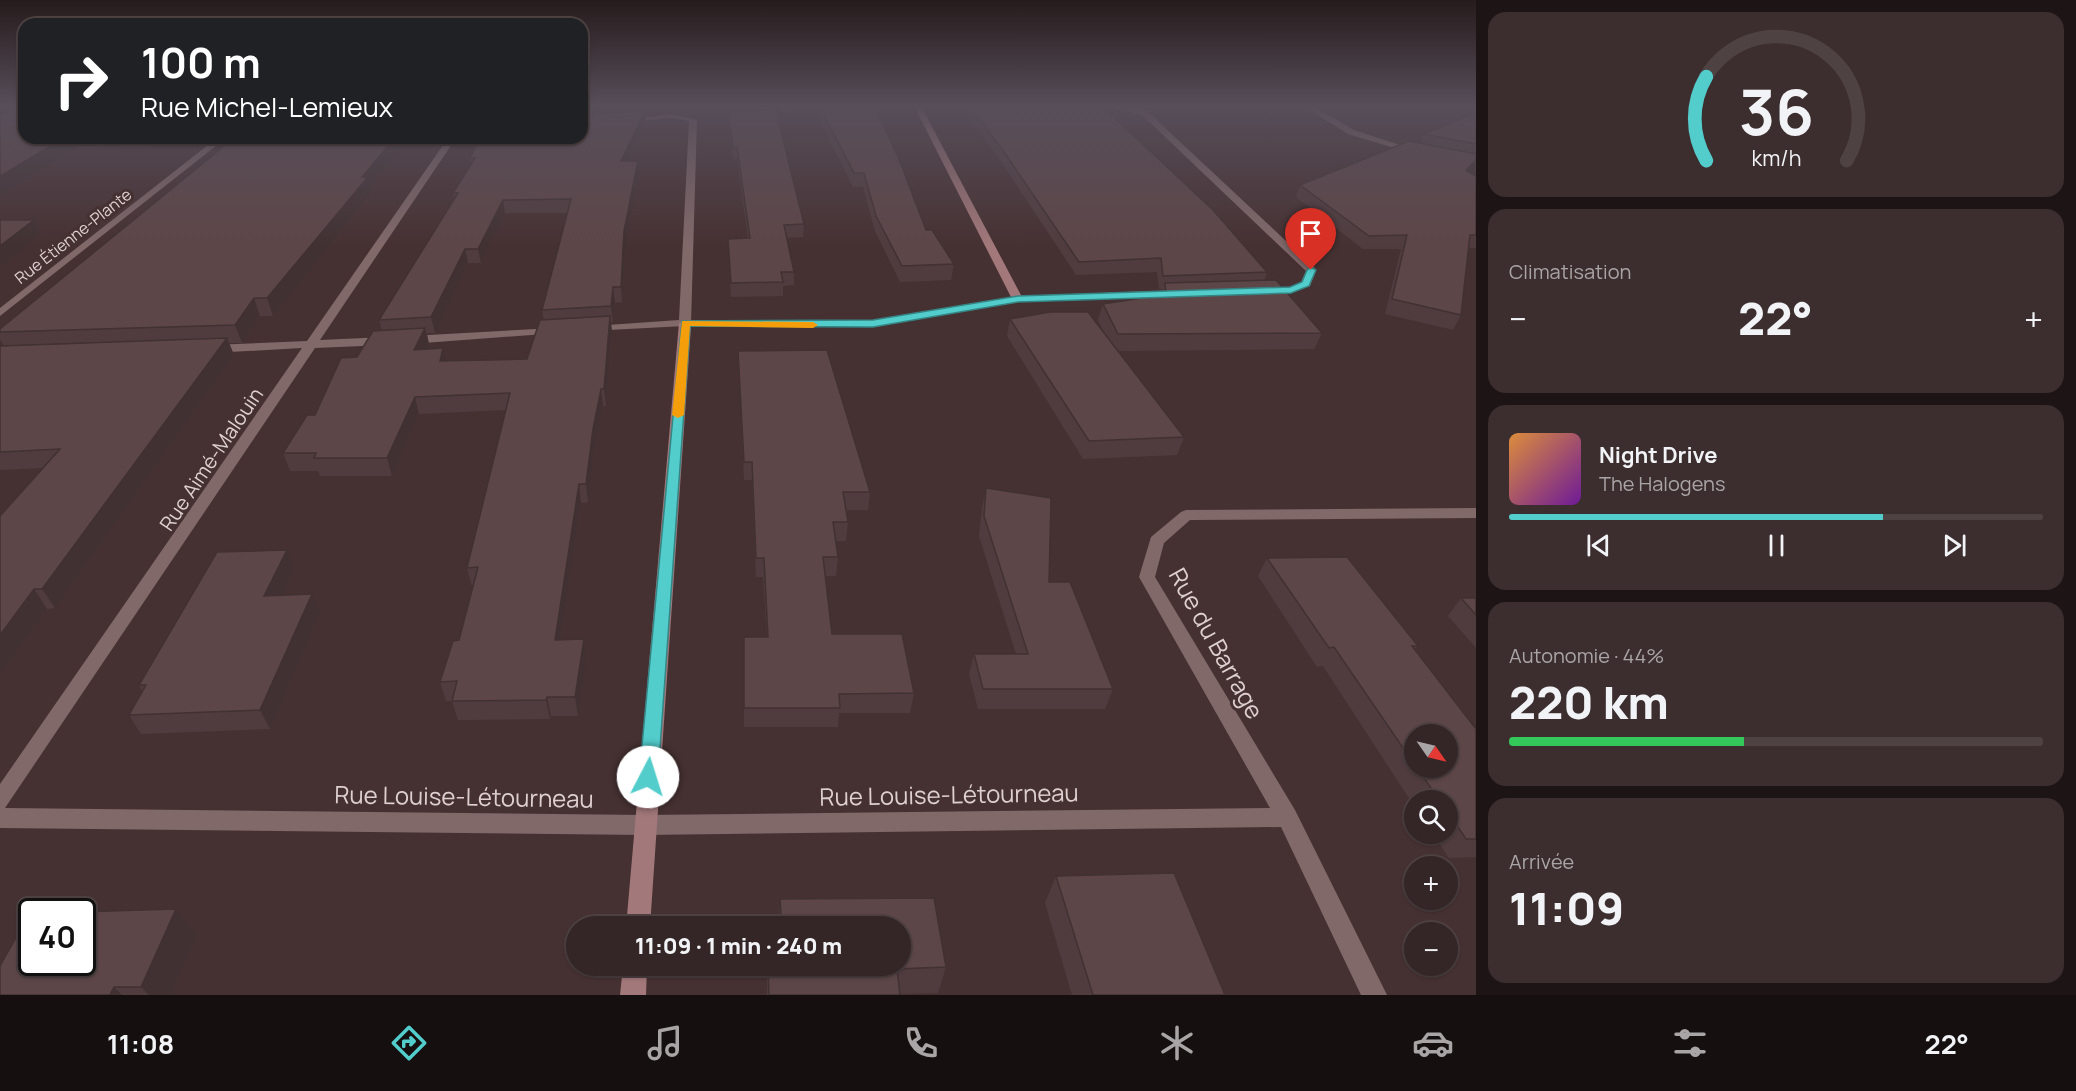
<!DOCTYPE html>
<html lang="fr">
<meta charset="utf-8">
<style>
body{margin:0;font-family:Manrope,sans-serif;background:#3c2d2e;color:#f1f3f6;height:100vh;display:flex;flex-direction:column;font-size:22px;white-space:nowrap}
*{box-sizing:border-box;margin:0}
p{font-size:20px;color:#a9a5a7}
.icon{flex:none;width:33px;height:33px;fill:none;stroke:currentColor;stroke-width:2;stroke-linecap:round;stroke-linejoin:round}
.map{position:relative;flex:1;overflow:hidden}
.panel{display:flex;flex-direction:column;gap:12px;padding:12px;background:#1d1415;width:600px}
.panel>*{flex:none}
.banner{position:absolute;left:18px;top:18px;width:570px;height:126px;border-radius:18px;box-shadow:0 2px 4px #0004,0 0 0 2px #4e4243;background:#202124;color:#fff;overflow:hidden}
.needle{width:39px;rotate:124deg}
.fabs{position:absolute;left:1404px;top:724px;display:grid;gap:12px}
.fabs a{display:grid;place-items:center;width:54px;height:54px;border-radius:50%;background:#342526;box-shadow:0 2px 4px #0004,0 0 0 2px #4e4243;font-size:30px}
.speed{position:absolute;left:18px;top:898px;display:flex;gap:12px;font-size:30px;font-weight:700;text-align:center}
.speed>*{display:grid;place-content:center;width:78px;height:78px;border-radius:50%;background:#342526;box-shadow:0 2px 4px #0004,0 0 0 2px #4e4243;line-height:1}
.speed .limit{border:3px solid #111;border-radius:9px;background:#fff;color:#111}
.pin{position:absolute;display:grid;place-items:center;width:51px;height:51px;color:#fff;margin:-62px -26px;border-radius:50% 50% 50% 0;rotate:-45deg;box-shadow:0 0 6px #0007}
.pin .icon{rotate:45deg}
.me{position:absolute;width:66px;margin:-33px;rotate:5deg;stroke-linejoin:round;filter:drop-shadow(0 0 4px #0008)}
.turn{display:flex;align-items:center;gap:21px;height:126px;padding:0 24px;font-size:27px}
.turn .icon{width:78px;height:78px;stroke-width:2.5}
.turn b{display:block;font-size:42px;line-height:51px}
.big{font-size:45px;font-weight:800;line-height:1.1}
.panel .widget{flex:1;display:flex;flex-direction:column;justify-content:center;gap:9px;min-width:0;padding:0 21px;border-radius:18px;background:#3c2d2e}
.panel .dial{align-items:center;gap:0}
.dial svg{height:156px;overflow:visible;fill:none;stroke:#4e4243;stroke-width:7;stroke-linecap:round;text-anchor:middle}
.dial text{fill:#f1f3f6;stroke:none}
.song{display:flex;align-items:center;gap:18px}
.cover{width:72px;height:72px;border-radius:9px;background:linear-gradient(135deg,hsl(30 70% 55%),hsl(280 70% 35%))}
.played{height:6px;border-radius:3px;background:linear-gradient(90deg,#52cdcc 70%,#4e4243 70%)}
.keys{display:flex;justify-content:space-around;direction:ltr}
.heat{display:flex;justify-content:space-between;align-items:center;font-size:33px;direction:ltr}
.charge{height:9px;border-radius:4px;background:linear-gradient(90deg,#34c759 44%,#4e4243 0)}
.trip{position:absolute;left:566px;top:916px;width:345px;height:60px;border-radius:30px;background:#342526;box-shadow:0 2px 4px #0004,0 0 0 2px #4e4243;font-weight:800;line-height:60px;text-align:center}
.tab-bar{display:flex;height:96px;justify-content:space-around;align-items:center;background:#150f0f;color:#a9a5a7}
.tab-bar .icon{width:42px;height:42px}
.tab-bar .on{color:#52cdcc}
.tab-bar b{font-size:27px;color:#f1f3f6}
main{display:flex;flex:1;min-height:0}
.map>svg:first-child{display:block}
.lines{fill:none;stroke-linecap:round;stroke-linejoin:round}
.path{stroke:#948384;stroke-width:2;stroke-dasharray:1 2;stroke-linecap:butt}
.street{fill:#81696a;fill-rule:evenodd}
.secondary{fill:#a2787a;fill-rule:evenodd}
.wall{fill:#503c3e;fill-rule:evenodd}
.shaded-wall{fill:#413132}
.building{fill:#5d4648;stroke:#413132;stroke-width:1.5}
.route{fill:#52cdcc;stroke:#358585;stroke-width:1.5}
.slow{fill:#f59e0b}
.labels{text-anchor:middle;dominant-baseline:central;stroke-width:6;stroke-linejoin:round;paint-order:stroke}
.far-street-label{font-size:16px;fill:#ded0d1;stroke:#463132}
.street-label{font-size:20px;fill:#ded0d1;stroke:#463132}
.near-street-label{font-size:24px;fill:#ded0d1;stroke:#463132}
</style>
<main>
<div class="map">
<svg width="1476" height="995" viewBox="0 0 1476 995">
<rect width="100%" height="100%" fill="#463132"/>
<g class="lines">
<polyline class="path" points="773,111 829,106"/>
<g class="street">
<polygon points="1102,106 1120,106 1147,111 1315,268 1316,270 1310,286 1291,293 1260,293 1260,289 1289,287 1301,282 1306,271 1142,115"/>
<polygon points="1303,106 1312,106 1354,130 1418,151 1411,153 1348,134"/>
<polygon points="672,114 697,120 691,323 685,326 589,331 589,327 593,326 679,320 689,121 672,118 627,122 623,120"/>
<polygon points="217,138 226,138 0,316 0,308"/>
<path d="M380 138H410C403 142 387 142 380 138Z"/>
<polygon points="448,138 456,138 320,340 386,337 392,341 386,345 315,348 5,808 644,815 1270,808 1139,577 1151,537 1181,512 1186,510 1476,508 1476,518 1190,520 1164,543 1155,577 1295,810 1387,995 1361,995 1281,827 644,835 0,828 0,784 302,348 212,353 206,349 212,345 307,341"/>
<polygon points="1180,290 1185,293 1184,295 1018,302 1013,299 1018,296"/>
<polygon points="554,328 560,331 558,333 410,344 404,340 410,336"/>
</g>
<g class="secondary">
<polygon points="914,106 921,106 1023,299 1018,302 873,326 691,326 650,927 626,927 679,323 685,320 873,320 1011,297"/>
<polygon points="623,966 647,966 646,995 620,995"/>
</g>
</g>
<g class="wall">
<polygon points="0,106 24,138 160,138 149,147 76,148 0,196"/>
<path d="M582 106H654L650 113 646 114V122L628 161H638L639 173 626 246 622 302 615 303 613 322H611L612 332 606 406H603L595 447 588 502 581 503 561 639H584L587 658 578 716H551L550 719 458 720 452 701H446L440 682 459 640 473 586H472L467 568 506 410 419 414 392 476H320L318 471H290L283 453 315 415 357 357 382 330 379 320 454 200 453 193 471 164 470 158ZM505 213H568L542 310 544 320 527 359 446 361 427 349 429 344 427 333H435L468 263H481Z"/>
<polygon points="822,106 878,106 879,109 879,115 926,230 954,264 951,280 900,282 875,231 863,187 853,187 820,121 821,109 822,109"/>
<polygon points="960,106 1102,106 1267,272 1264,281 1322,333 1314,349 1118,351 1184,437 1177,455 1083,459 1007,336 1010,319 1105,335 1098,320 1103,304 1162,295 1163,289 1159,289 1157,272 1076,275 1000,160"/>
<polygon points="728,111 804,224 803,237 787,238 794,272 794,285 783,286 783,296 731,297 728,239 748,238 737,159 733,159 728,121"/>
<polygon points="1476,113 1476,164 1470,172 1476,176 1476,248 1468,248 1461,315 1453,330 1385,314 1401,249 1363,249 1296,197 1300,185 1420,143 1424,134"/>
<polygon points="165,138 213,138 203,146 172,146"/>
<polygon points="217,138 405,138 406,142 371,186 372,192 273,316 260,316 242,343 229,343 234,355 55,608 47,609 0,675 0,516 43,468 0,470 0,346 4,346 0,339 0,329 225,145 220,146"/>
<polygon points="738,351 870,492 868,510 846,510 848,522 846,541 836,541 838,557 836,576 825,576 832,634 914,693 910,713 839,713 838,727 744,727 744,637 767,637 763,577 756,577 752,480 744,480"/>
<polygon points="986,488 1049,582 1113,689 1105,709 978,709 969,674 974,654 1016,654 979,536 982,507"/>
<path d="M1267 558 1418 646 1415 649 1476 729V857L1449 858 1433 834H1448V801H1414V806L1323 666 1317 667 1258 576ZM1414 735 1448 768H1414Z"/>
<polygon points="295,568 282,596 320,613 270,729 141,734 129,715 142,691 139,685"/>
<polygon points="1461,598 1476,598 1476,648 1448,616"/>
<polygon points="1056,876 1225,995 1072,995 1045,903"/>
<polygon points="934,898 946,967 938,993 900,994 900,995 767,995 767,966 900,966 900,927 779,927 780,899"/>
<polygon points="176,909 197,935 171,995 0,995"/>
</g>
<g class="shaded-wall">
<polygon points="0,106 22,106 0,123"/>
<polygon points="607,106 654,106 650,113 646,114 646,122 622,173 582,121 582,109"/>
<polygon points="64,138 71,138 76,148 0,196 0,176"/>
<polygon points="145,138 160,138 149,147"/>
<polygon points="201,138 213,138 203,146"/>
<polygon points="395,138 405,138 406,142 371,186 372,192 273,316 267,298 362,177"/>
<polygon points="1476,160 1476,164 1475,167 1460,183 1466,170"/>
<polygon points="638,161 639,173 626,246 622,302 621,287 624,231"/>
<polygon points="503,200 505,213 481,263 478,249"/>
<polygon points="34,220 41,234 0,268 0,246"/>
<polygon points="465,249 468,263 435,333 431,317"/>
<polygon points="613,287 615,303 613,322 611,306"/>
<polygon points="254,298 260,316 242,343 235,325"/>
<polygon points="610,316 612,332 606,406 604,389"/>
<polygon points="425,328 429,344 418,367 414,350"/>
<polygon points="227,338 234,355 55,608 42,589"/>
<polygon points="443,348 447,365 440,361"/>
<polygon points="601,389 603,406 595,447 588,502 586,484 593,429"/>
<polygon points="415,397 419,414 392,476 387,458"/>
<polygon points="579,484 581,503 558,659 555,640"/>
<polygon points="287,550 295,568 273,615 264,596"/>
<polygon points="34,589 47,609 0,675 0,635"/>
<polygon points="312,594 320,613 270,729 260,710"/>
<polygon points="584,639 587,658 578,716 575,697"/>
<polygon points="547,697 551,716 550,719 546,700"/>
<polygon points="176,909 197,935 171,995 149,995 141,987"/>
<polygon points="114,987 122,995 110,995"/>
</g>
<g class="building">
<polygon points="19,106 24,106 24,138 64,138 0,176 0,115"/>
<polygon points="582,106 607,106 582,109"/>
<polygon points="826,106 878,106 879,109 877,109 878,114 899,159 926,230 932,230 954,264 902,266 876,216 864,173 854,173 821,109 827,109"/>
<polygon points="969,106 1102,106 1213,210 1267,272 1163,276 1161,258 1079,262 1002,149"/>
<polygon points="776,110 804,224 784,225 794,272 781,272 783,282 731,283 728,239 750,238 737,147 733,148 728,111"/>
<polygon points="645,111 621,161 638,161 624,231 621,287 613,287 611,306 542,310 571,199 503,200 478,249 465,249 431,317 379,320 458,193 453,193 475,158 470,158 480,138 582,138 582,115"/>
<polygon points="1476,113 1476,144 1424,134"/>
<polygon points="234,138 395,138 362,177 368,177 267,298 254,298 235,325 0,332 0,329"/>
<polygon points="1409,141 1476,154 1476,160 1466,170 1476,176 1476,235 1470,235 1461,315 1392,299 1407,235 1369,236 1300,185"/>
<polygon points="0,220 34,220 0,246"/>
<polygon points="1276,280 1322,333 1118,334 1103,304 1166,294 1165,283"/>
<polygon points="1050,312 1088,312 1184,437 1089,441 1010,319"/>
<polygon points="610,316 604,389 601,389 593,429 586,484 579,484 555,640 584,639 575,697 547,697 546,700 452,701 457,681 440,682 453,641 459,640 478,567 467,568 510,393 415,397 387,458 314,458 316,453 283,453 307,415 315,415 341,358 357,357 373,331 425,328 414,350 443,348 440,361 527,359 540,320"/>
<polygon points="227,338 42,589 34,589 0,635 0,516 60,449 0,452 0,346"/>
<polygon points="827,350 870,492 843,492 848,522 833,522 838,557 823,557 832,634 902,634 914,693 839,694 840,708 744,708 744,637 768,637 764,558 756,558 752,462 744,462 738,351"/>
<polygon points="986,488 1051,498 1049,582 1070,582 1113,689 983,689 974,654 1028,654 984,516"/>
<polygon points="287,550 264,596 312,594 260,710 129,715 146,685 139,685 217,552"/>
<polygon points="1347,557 1418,646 1412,646 1476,729 1476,839 1466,839 1448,812 1448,801 1440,801 1417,768 1448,768 1448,735 1414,735 1414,764 1334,647 1329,648 1267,558"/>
<polygon points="1461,598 1476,598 1476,615"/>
<polygon points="1174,873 1225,995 1093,995 1056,876"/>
<polygon points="934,898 946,967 897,969 900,995 769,995 768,966 900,966 900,927 782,927 780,899"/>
<polygon points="176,909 141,987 114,987 110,995 0,995 0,966 30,913 32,913 32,963 82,963 82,912 78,912"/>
</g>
<linearGradient id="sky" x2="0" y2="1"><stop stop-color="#261b1c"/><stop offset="0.43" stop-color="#574e5a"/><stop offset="1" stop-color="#574e5a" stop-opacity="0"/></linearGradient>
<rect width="1476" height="246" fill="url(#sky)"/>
<polygon class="route" points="1311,267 1316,270 1309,286 1291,293 1018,302 873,327 690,326 658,777 655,783 648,785 642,783 639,777 682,321 873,320 1018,296 1290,287 1302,282 1307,270"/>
<polygon class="slow" points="682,321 813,322 818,325 813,328 690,326 684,415 678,418 672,415"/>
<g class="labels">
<g class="far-street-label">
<text transform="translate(73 236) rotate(-38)">Rue Étienne-Plante</text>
</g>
<g class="street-label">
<text transform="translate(211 459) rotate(-56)">Rue Aimé-Malouin</text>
</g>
<g class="near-street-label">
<text transform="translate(1217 643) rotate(61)">Rue du Barrage</text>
<text transform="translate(949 794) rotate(-1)">Rue Louise-Létourneau</text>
<text transform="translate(464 796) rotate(1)">Rue Louise-Létourneau</text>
</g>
</g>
</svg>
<div class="fabs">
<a><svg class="needle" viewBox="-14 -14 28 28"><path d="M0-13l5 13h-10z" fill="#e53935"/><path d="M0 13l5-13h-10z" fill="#a9a5a7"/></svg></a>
<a><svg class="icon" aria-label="search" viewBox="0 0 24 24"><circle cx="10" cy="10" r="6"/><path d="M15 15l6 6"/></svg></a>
<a>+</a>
<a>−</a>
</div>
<div class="speed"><div class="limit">40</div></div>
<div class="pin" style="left:1311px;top:270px;background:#d93025"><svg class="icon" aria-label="arrive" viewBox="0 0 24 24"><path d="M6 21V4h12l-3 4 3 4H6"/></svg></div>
<svg class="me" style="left:648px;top:777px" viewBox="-20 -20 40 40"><circle r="19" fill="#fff"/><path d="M0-13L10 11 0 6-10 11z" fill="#52cdcc"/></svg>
<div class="trip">11:09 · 1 min · 240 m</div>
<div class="banner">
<div class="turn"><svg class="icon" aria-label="right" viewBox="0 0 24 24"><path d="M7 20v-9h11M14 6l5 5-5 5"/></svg><div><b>100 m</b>Rue Michel-Lemieux</div></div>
</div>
</div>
<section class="panel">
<div class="widget dial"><svg viewBox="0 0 100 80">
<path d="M14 69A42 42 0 1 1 86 69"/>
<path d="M14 69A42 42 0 0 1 14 26" stroke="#52cdcc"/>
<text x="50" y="56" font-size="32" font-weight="700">36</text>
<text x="50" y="72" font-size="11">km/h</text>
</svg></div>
<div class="widget"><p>Climatisation</p>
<div class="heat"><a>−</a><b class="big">22°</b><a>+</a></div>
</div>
<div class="widget">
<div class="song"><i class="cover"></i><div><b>Night Drive</b><p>The Halogens</p></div></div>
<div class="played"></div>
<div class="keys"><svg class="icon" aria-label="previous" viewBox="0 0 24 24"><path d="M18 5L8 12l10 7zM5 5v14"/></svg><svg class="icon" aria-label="pause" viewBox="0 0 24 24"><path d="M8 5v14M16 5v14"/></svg><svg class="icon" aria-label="next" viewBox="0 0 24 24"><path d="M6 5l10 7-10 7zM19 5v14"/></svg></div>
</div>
<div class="widget"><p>Autonomie · 44%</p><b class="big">220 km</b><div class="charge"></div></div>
<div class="widget"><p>Arrivée</p><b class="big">11:09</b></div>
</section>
</main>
<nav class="tab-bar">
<b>11:08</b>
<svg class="icon on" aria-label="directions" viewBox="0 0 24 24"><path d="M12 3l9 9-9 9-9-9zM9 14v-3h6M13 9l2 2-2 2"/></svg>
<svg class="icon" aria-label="music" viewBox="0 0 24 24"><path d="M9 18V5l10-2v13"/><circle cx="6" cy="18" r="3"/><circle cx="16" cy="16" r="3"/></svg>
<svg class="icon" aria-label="phone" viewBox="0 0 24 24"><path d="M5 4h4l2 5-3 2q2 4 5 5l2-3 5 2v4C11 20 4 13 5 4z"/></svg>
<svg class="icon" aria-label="climate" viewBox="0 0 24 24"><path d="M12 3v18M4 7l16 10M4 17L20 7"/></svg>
<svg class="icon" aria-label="car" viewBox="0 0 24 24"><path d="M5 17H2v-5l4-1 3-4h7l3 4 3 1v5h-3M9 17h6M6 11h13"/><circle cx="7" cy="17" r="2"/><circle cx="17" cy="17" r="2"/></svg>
<svg class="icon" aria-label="filters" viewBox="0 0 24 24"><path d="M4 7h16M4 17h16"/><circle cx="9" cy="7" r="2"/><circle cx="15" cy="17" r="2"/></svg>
<b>22°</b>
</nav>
